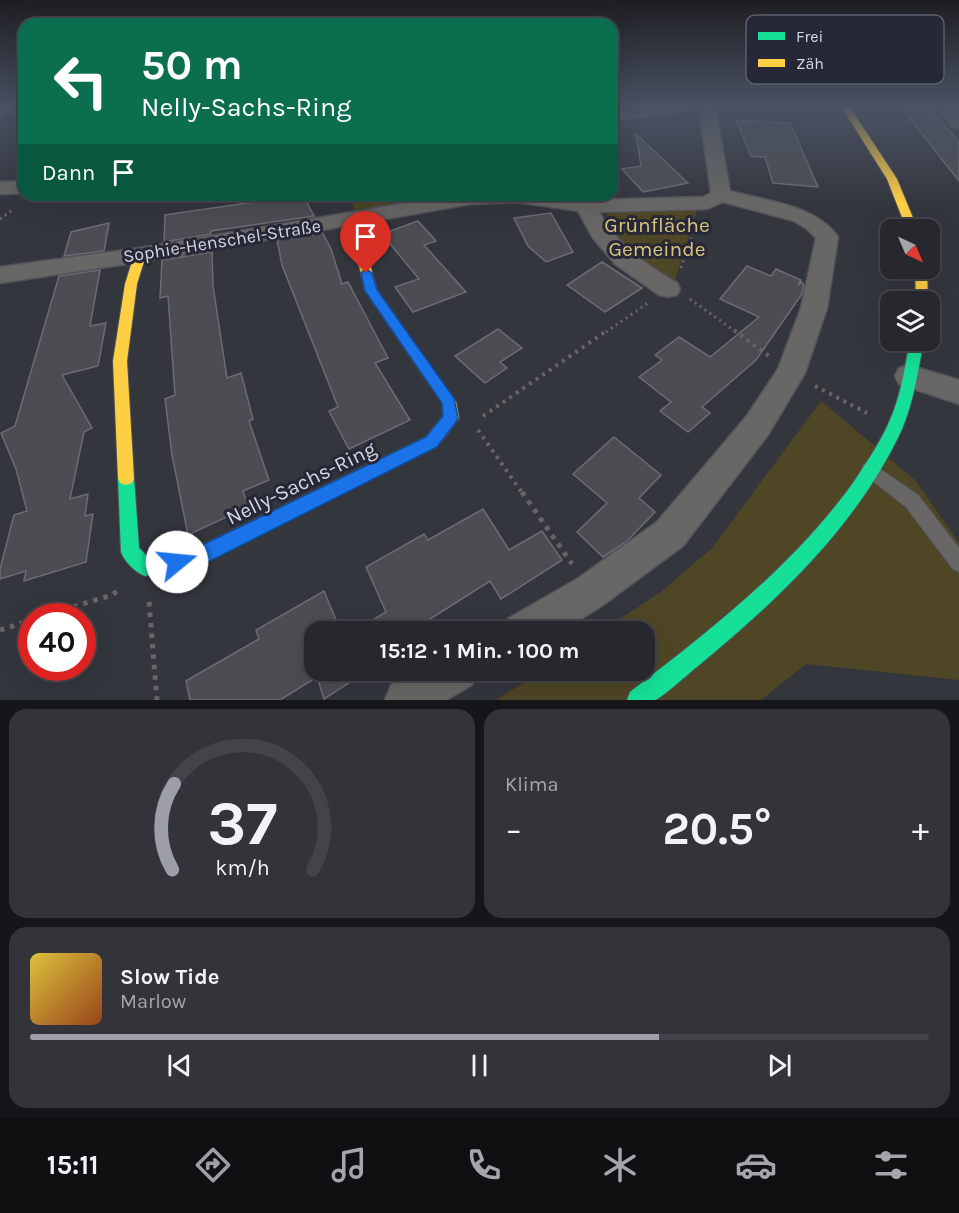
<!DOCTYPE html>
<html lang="de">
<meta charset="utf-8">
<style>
body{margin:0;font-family:Karla,sans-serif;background:#33343a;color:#f1f3f6;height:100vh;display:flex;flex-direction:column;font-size:22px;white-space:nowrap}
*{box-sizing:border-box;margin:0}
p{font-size:20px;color:#a4a6aa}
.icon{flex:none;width:33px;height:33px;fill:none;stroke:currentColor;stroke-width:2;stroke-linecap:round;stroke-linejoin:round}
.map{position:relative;height:700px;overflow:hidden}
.panel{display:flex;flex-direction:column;gap:9px;padding:9px;background:#151619;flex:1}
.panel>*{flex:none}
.banner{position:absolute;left:18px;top:18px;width:600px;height:183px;border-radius:18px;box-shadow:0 6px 24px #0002,0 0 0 2px #43444a;background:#0b6e4f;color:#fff;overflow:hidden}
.needle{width:39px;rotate:136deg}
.tools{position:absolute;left:880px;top:219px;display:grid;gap:12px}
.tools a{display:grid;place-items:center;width:60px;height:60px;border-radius:12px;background:#27282e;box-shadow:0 6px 24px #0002,0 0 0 2px #43444a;font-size:30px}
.speed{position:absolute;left:18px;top:603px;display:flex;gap:12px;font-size:30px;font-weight:700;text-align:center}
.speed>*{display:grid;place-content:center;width:78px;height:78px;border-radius:50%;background:#27282e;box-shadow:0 6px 24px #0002,0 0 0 2px #43444a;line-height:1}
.speed .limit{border:9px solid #d22;background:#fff;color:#111}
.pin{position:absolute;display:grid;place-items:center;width:51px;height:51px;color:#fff;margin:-62px -26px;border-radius:50% 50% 50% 0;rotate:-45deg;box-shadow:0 0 6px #0007}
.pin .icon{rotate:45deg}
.me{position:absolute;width:66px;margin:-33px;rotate:73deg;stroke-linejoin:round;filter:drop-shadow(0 0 4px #0008)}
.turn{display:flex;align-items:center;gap:21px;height:126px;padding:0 24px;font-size:27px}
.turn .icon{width:78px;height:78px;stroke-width:2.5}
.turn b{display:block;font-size:42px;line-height:51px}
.then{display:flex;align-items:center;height:57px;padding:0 24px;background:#0003;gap:12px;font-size:22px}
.big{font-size:45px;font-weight:700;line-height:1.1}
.panel .tile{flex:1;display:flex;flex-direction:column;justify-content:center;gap:9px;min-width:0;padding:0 21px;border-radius:18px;background:#33343a}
.panel .dial{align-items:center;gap:0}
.dial svg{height:156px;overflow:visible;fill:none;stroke:#43444a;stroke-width:7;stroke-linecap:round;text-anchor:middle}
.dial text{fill:#f1f3f6;stroke:none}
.song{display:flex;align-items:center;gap:18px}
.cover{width:72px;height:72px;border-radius:9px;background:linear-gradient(135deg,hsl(50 70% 55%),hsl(20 70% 35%))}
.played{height:6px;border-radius:3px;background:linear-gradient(90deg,#9d9fa8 70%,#43444a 70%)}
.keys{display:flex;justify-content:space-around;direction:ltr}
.heat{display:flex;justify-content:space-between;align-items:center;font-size:33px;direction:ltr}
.panel .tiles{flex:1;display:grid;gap:9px;grid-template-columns:1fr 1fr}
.tile:last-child{grid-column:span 2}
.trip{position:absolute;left:304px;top:621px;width:351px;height:60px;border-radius:18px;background:#27282e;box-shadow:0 6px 24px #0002,0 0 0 2px #43444a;font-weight:700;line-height:60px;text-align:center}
.dock{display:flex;height:96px;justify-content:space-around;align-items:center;background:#101012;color:#a4a6aa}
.dock .icon{width:42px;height:42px}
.dock .active{color:#9d9fa8}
.dock b{font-size:27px;color:#f1f3f6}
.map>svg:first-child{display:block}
.green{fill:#4f4625}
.building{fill:#4b4d53;stroke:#6b6c74;stroke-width:1.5}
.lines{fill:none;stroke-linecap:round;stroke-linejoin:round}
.lane-casing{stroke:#52545b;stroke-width:2}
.street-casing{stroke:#52545b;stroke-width:3}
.fast-casing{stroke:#52545b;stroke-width:2}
.slow-casing{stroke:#52545b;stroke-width:2}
.path-far2{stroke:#656665;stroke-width:3;stroke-dasharray:2 4;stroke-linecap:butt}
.path-far1{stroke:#656665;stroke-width:4;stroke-dasharray:3 5;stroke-linecap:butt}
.path{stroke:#656665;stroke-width:5;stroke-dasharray:4.5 6;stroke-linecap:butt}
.lane{fill:#686765;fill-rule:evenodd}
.street{fill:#686765;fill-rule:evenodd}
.fast{fill:#16e098;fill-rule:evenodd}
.slow{fill:#ffcf43;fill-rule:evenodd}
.route{fill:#1a73e8;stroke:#114b97;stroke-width:1.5}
.labels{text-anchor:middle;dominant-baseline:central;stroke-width:6;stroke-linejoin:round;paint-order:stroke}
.far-street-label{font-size:18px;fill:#d5d7e1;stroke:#262838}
.park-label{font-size:21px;fill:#d9c47a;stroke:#262838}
.street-label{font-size:21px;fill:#d5d7e1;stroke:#262838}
.key{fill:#262838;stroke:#5b5d6b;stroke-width:1.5}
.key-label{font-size:16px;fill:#d5d7e1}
</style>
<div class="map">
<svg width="959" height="700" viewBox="0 0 959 700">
<rect width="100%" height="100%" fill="#34363e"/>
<g class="green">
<polygon points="353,195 396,195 398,204 354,212"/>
<polygon points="631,208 697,210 675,280 630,255 604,223 608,214"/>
<polygon points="821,401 915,480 959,543 959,680 806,664 761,700 496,700 542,671 645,670 645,632 601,631 661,592 712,548"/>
</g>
<g class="building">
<polygon points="900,106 928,106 959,142 959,181"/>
<polygon points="736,120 790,123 818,187 773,183 765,157 751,156"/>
<polygon points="636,134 688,183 643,192 622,169 641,166"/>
<polygon points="303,195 314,216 211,231 211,234 164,242 165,215"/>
<polygon points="551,213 573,252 546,262 528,246 514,218"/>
<polygon points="418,221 436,241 424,245 466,292 413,312 395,287 419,279 382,234"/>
<polygon points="109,223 104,251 64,256 71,232"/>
<polygon points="322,232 331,249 342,284 348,282 388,358 375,363 410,420 349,449 329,411 338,407 282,265 277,240"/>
<polygon points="212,252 213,286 227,378 241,373 253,419 249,421 269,480 243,491 248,507 188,535 172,455 165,399 175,395 168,296 160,298 162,260"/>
<polygon points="602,262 642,288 605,312 567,285"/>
<polygon points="747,266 771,276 776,269 801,280 798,285 801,282 804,285 802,294 756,360 702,407 710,413 688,432 660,411 671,402 639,377 662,360 655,355 679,337 710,357 759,317 720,299"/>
<polygon points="100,270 90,326 106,323 98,366 62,375 92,428 84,432 70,499 88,494 85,516 93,514 86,562 24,581 26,571 0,579 0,569 14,515 27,511 16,469 1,433 15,426 59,276"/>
<polygon points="498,329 522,348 500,362 507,368 485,383 455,356"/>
<polygon points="614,437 661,475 639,498 655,512 626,542 603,557 577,532 607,503 573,474"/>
<polygon points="483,509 509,550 542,531 562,560 501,599 490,581 430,619 434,628 429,632 353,632 386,612 366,567 424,534 428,540"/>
<polygon points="324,591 341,632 315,632 315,670 369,670 324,699 317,677 280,700 190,700 186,681 259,639 256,630"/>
</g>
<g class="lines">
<defs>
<polygon id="lane" points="870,462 918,495 959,548 959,572 953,569 906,507 864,474 862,469 864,464"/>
<g id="street">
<polygon points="0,106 23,106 24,119 10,113 0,116"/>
<polygon points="647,106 693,106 685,111 612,121 612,111"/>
<path d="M699 106H715L730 191C766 201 816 205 838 237L827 308 805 373 768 435 683 546 603 605 561 632H503L509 618 577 579 657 522 746 417 778 369 801 308 816 238 807 229 794 221 723 202 707 209 599 212C622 250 640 260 677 283L680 289 677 295 668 297 659 295 615 264 593 238 578 211 517 202 471 204 140 262 0 283V267L140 248 453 195H551L585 200 703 197 711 193Z"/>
<polygon points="936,106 953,106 959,113 959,128 953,127"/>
<polygon points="24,181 24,193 0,194 0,182"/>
<polygon points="909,365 959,380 959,404 899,384 895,376 899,368"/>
<polygon points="416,670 478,670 472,685 446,700 385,700 391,685"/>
</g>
<g id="fast">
<path d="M910 340H924C918 370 914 401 902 429 858 525 778 600 698 666 689 673 663 697 655 700 647 700 635 700 627 700L630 692C711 630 793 566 853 483 866 463 881 442 890 420 901 395 905 367 910 340Z"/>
<path d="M430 435 436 437 438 442 436 447 199 565 145 576C135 572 125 562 121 552L118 478 120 473 126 471 132 473 134 478 139 548 148 557 192 550Z"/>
</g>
<g id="slow">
<polygon points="841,106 849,106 897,179 918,230 907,230 887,179"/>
<path d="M353 216 358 219 377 290 456 402 459 418 456 422C448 432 438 452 424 447L422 442 443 416 442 403 365 291 348 219Z"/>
<polygon points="140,251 146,255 137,284 127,361 134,478 132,483 126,485 120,483 118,478 113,361 125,284 134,255"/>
<polygon points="915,268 927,268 928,302 916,302"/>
</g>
</defs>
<use href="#lane" class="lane-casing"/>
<use href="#street" class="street-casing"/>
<use href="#fast" class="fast-casing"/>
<use href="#slow" class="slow-casing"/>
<g class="path-far2">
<polyline points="0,219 14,209"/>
<polyline points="681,268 696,224"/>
<polyline points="690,299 736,332"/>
<polyline points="606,332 648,303"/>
</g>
<g class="path-far1">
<polyline points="734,330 769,356"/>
<polyline points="815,386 867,413"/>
<polyline points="483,416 608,330"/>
<polyline points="478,430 523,494"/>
</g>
<g class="path">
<polyline points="522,492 572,564"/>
<polyline points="149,602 157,700"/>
<polyline points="43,616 112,595 117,591"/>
<polyline points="0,630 32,620"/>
</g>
<use href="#lane" class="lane"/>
<use href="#street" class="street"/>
<use href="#fast" class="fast"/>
<use href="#slow" class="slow"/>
</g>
<linearGradient id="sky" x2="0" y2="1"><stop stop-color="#1d1e22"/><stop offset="0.52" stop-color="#4a5263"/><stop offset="1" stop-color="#4a5263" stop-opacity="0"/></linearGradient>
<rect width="959" height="204" fill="url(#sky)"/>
<polygon class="route" points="366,269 372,273 377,290 454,398 458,418 456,422 437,447 200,566 177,571 171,568 168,562 171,555 192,550 426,437 443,416 442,403 365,291 361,273"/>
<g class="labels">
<g class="far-street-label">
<text transform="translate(222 241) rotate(-9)">Sophie-Henschel-Straße</text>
</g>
<g class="park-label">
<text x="657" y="225">Grünfläche<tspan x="657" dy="24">Gemeinde</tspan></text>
</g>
<g class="street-label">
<text transform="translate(301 483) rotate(-26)">Nelly-Sachs-Ring</text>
</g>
</g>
<rect x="746" y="15" width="198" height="69" rx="9" class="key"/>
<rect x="758" y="32" width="27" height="8" fill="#16e098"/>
<rect x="758" y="59" width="27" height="8" fill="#ffcf43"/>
<g class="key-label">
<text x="796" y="42">Frei</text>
<text x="796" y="69">Zäh</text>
</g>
</svg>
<div class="tools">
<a><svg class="needle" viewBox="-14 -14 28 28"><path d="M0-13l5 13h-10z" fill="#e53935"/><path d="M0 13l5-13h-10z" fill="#a4a6aa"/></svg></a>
<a><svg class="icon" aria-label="layers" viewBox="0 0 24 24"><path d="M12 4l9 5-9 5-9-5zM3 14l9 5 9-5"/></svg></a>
</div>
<div class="speed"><div class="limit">40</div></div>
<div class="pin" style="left:366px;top:273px;background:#d93025"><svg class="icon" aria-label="arrive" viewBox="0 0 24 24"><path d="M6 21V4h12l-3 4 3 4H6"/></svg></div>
<svg class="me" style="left:177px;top:562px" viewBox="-20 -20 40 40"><circle r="19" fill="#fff"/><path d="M0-13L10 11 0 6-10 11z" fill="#1a73e8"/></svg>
<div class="trip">15:12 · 1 Min. · 100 m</div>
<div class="banner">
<div class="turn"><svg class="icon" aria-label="left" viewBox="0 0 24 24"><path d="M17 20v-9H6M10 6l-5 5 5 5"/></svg><div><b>50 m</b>Nelly-Sachs-Ring</div></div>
<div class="then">Dann<svg class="icon" aria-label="arrive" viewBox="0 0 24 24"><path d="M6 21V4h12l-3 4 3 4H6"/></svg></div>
</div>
</div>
<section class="panel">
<div class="tiles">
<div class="tile dial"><svg viewBox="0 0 100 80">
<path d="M14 69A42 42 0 1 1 86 69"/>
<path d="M14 69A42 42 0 0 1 15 25" stroke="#9d9fa8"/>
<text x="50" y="56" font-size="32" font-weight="700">37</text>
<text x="50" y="72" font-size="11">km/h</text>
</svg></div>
<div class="tile"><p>Klima</p>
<div class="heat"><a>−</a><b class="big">20.5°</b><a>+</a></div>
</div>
<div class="tile">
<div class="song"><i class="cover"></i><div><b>Slow Tide</b><p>Marlow</p></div></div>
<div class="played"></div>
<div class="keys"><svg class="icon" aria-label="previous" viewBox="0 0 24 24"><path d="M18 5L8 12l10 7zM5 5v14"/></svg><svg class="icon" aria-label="pause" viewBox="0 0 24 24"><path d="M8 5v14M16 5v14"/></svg><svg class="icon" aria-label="next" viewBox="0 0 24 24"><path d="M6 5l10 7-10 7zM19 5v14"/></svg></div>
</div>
</div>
</section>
<nav class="dock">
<b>15:11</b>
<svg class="icon active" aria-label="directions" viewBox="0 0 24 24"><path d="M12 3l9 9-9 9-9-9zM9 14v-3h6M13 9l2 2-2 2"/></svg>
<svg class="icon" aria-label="music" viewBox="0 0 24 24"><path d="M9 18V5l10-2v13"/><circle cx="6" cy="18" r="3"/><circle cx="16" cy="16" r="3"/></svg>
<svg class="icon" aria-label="phone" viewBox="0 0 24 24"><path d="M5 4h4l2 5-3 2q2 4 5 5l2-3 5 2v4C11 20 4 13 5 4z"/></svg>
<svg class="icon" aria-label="climate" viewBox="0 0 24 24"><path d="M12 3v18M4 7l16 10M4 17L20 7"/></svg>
<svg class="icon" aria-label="car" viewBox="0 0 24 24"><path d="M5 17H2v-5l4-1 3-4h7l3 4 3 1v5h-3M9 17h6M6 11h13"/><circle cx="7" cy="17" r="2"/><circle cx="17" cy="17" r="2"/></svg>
<svg class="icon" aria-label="filters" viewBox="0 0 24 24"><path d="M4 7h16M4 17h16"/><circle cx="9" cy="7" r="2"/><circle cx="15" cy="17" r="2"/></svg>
</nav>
